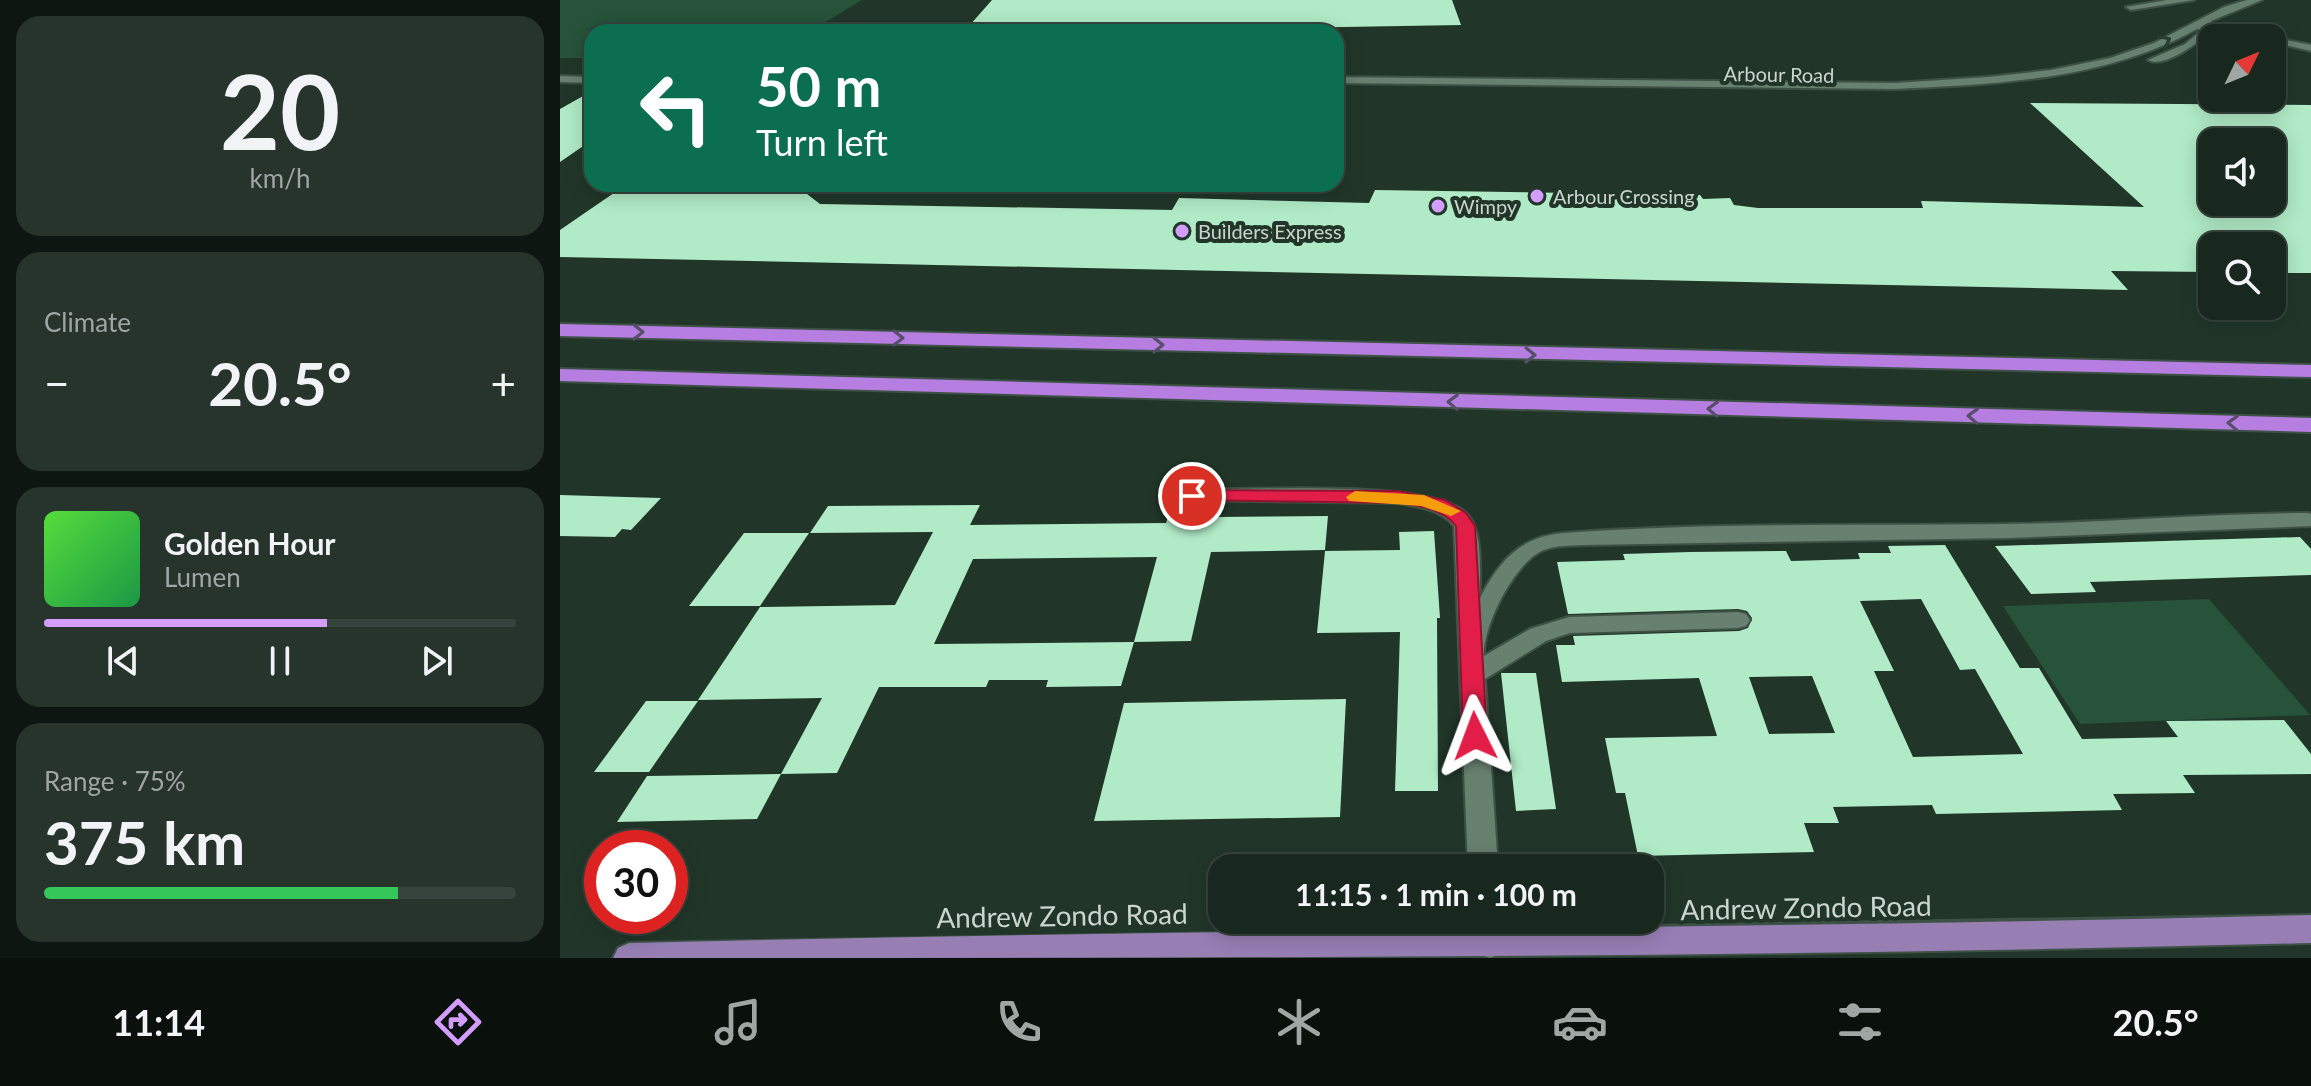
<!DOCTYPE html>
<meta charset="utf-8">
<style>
body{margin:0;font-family:Lato,sans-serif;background:#26342c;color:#f1f3f6;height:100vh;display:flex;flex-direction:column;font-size:30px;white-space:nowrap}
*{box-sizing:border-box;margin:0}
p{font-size:26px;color:#9fa6a4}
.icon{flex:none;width:44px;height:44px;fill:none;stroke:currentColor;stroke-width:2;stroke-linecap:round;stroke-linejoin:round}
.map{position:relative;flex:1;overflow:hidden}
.sheet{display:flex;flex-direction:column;gap:16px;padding:16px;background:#0e1611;width:560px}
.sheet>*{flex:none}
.hud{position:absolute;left:24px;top:24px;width:760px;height:168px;border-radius:24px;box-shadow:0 4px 20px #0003,0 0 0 2px #37443d;background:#0b6e4f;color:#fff;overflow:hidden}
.needle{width:52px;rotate:47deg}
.fabs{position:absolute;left:1638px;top:24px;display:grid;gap:16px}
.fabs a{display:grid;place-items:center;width:88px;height:88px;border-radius:16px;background:#19281f;box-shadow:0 4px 20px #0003,0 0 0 2px #37443d;font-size:40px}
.speed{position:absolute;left:24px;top:830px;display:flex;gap:16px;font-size:40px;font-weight:700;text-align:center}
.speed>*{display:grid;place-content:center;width:104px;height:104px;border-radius:50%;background:#19281f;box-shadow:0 4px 20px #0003,0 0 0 2px #37443d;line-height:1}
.speed .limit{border:12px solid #d22;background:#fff;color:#111}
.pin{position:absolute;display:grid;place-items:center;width:68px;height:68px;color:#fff;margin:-34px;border:4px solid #fff;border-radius:50%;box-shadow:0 2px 8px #0007}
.me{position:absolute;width:88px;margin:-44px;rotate:357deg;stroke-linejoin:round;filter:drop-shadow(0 0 6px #0008)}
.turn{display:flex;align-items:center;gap:28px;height:168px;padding:0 40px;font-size:36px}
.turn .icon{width:104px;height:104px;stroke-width:2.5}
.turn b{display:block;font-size:56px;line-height:68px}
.big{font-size:60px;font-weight:700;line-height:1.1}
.sheet .widget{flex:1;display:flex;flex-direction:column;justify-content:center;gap:12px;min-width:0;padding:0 28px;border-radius:24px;background:#26342c}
.sheet .dial{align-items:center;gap:0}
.dial b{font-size:104px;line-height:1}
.song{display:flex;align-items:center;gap:24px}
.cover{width:96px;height:96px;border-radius:12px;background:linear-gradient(135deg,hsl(110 70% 55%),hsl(140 70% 35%))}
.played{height:8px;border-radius:4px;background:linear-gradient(90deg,#d29dfd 60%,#37443d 60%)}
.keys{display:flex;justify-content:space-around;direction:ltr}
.heat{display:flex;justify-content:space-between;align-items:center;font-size:44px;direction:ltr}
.charge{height:12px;border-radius:6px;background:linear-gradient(90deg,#34c759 75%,#37443d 0)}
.trip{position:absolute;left:648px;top:854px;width:456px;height:80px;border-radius:24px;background:#19281f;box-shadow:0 4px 20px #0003,0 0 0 2px #37443d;font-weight:700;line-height:80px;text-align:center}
.menu{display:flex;height:128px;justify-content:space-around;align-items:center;background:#0a100c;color:#9fa6a4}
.menu .icon{width:56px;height:56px}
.menu .current{color:#d29dfd}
.menu b{font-size:36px;color:#f1f3f6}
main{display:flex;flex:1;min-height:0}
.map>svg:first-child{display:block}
.green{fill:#265339}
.building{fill:#b0eac6;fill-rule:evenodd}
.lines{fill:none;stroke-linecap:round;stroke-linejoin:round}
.minor-casing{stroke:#3e5146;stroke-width:4}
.primary-casing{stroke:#3e5146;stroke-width:4}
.motorway-casing{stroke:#3e5146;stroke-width:4}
.minor{fill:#688070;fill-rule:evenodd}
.primary{fill:#977fb4;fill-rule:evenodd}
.motorway{fill:#b77ee2;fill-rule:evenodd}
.oneway{stroke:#283d30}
.oneway2{stroke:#564f6a}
.route{fill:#e11d48;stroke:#92132f;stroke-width:2}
.slow{fill:#f59e0b}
.poi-dot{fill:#d29dfd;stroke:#213629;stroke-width:3}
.labels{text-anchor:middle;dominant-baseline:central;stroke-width:8;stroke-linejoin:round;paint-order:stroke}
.far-street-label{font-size:20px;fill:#c9d5cd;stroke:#213629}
.far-poi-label{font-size:20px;fill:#c9d5cd;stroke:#213629;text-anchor:start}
.near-street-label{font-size:28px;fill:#c9d5cd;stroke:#213629}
</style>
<main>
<section class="sheet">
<div class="widget dial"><b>20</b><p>km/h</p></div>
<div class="widget"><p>Climate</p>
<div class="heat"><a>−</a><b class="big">20.5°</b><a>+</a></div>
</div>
<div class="widget">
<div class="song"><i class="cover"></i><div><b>Golden Hour</b><p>Lumen</p></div></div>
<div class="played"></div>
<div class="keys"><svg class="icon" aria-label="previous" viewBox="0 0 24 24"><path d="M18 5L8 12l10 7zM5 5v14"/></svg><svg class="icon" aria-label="pause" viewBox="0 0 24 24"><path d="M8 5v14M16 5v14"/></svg><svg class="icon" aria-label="next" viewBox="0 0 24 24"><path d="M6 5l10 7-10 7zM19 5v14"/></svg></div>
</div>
<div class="widget"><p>Range · 75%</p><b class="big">375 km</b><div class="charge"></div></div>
</section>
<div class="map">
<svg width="1751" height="958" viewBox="0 0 1751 958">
<rect width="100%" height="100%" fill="#213629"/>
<g class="green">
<polygon points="0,0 302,0 249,32 32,32 32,58 0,58"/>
<polygon points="1649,599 1750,715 1520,724 1443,606"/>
</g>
<g class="building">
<polygon points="432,0 892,0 901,25 490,32 451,32 456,27 409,26"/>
<polygon points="32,91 32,140 0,162 0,109"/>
<path d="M1470 103 1751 105V273H1712V246H1652V272L1551 271 1568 290 0 257V230L67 184H234L260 204 612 210 619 198 809 203 815 190 1140 195 1143 199 1170 198 1174 205 1198 208H1363L1361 201 1584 207ZM1652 142H1712V202H1652Z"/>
<polygon points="0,495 66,497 101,498 71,530 62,529 55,537 0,536"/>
<path d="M420 505 410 525 606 523 609 514H656L655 517 768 516 765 550 651 552 631 641 574 642 561 686 486 687 488 680H429L426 687H319L277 773 221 774 262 698 138 700 200 607 335 605 373 532 250 533 268 506ZM597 557 574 642 374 644 413 559Z"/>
<polygon points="874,531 880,618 877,618 878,791 835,791 840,632 757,633 765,551 840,550 839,532"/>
<polygon points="184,533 249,533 200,606 129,606"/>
<polygon points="1740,537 1751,549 1751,575 1530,582 1536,592 1471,594 1435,546"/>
<path d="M1385 545 1460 668H1479L1522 739 1618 737 1606 721 1724 720 1751 754V774L1623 775 1635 793 1553 794 1562 810 1376 814 1372 805 1273 807 1279 823H1244L1254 852 1078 856 1065 793H1056L1045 738 1157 736 1139 678 1002 682 996 645H1015L1013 636 1179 631 1188 628 1192 618 1187 611 1178 609 1008 614 997 562 1065 560 1063 554 1130 552 1226 551 1231 561 1300 559 1298 553H1331L1328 546ZM1361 599 1400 670 1415 669 1463 754 1353 757 1314 671H1334L1300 601ZM1252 676 1275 733 1209 734 1189 677Z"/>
<polygon points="941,673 976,673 996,809 956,811"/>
<polygon points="786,699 780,817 534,821 564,703"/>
<polygon points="86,701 138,701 89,772 34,772"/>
<polygon points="221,774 197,819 57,822 87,776"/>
</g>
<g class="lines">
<defs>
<g id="minor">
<polygon points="1607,0 1634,0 1571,10 1566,7"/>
<path d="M1687 0H1702L1651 21 1654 26 1751 45V51L1712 42V38H1688L1652 31C1639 42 1604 69 1588 60L1625 44 1642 30 1637 29C1545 80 1438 84 1335 89L776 83V77L1335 83 1428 77 1491 70 1550 58 1594 43 1664 7Z"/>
<polygon points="0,76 32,77 32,83 0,82"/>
<path d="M632 490C685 490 876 478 908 515 924 533 919 574 920 598 939 561 960 537 1003 533 1150 522 1298 526 1445 524 1546 523 1647 513 1748 513L1751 514V526L1448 538 1022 545C1010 546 996 545 984 550 955 561 922 627 924 656L970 629 1009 617 1178 612 1186 614 1190 620 1186 626 1178 628 1010 633 986 641 925 679 938 868H908L894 526C880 509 859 507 838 503L625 500 622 496 625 492Z"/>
<polygon points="912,920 942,920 944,944 940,954 930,958 918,954 914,944"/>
</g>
<path id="primary" d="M1751 915V943C1185 958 619 958 53 958L58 948 69 943C630 929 1190 929 1751 915Z"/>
<g id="motorway">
<polygon points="0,324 1751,365 1751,377 0,336"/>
<polygon points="0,369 1751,418 1751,432 0,381"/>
</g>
</defs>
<use href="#minor" class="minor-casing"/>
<use href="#primary" class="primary-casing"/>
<use href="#motorway" class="motorway-casing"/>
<use href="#minor" class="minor"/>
<use href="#primary" class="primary"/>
<use href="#motorway" class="motorway"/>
</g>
<defs><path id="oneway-chevron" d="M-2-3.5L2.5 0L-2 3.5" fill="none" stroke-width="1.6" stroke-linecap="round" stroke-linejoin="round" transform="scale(2)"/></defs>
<use class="oneway" href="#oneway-chevron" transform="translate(1605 41) rotate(-27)"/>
<g class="oneway2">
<use href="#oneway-chevron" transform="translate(78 332) rotate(1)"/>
<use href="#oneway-chevron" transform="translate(338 338) rotate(1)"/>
<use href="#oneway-chevron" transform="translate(598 345) rotate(1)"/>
<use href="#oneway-chevron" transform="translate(970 355) rotate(1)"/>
<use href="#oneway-chevron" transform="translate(893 402) rotate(-178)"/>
<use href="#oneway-chevron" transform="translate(1153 409) rotate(-178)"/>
<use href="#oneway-chevron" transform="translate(1413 416) rotate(-178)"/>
<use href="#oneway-chevron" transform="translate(1673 423) rotate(-178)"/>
</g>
<path class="route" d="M632 490 838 491 885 500 906 513 915 526 927 736 923 743H906L903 736 896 526C882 508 859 506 838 503L626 500 623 496Z"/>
<polygon class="slow" points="795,491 864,495 901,511 891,516 861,506 789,501 786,497"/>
<g class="poi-dot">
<circle cx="977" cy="196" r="8"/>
<circle cx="878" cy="206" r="8"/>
<circle cx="622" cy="231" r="8"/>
</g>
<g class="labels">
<g class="far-street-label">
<text transform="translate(1219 74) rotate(1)">Arbour Road</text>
</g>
<g class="far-poi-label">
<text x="993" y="196">Arbour Crossing</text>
<text x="894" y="206">Wimpy</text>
<text x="638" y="231">Builders Express</text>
</g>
<g class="near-street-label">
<text transform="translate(1246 907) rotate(-1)">Andrew Zondo Road</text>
<text transform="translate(502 915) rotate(-1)">Andrew Zondo Road</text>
</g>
</g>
</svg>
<div class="fabs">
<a><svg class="needle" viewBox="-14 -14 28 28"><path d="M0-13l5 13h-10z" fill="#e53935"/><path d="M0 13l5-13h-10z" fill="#9fa6a4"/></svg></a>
<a><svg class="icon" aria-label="sound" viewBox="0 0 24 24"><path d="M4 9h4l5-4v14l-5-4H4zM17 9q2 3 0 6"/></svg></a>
<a><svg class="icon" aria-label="search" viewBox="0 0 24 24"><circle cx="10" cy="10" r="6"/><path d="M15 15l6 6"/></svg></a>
</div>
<div class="speed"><div class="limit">30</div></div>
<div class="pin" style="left:632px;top:496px;background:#d93025"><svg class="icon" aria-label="arrive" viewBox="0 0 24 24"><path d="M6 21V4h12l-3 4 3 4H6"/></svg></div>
<svg class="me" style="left:915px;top:736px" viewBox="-20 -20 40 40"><path d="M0-17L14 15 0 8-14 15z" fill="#e11d48" stroke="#fff" stroke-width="4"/></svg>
<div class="trip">11:15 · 1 min · 100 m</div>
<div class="hud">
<div class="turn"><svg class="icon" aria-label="left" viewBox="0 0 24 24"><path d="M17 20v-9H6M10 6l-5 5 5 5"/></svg><div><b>50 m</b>Turn left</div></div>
</div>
</div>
</main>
<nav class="menu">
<b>11:14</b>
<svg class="icon current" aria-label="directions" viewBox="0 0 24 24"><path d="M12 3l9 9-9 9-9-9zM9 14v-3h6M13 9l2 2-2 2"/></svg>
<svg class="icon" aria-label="music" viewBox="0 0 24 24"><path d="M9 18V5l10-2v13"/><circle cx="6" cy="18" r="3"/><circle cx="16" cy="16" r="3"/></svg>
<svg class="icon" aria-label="phone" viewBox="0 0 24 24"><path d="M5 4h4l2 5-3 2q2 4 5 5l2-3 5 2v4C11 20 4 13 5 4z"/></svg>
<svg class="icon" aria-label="climate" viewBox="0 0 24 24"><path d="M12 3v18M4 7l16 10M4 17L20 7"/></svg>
<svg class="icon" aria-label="car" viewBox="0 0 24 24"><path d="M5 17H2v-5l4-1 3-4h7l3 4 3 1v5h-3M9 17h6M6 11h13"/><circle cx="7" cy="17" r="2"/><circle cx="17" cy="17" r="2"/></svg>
<svg class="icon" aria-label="filters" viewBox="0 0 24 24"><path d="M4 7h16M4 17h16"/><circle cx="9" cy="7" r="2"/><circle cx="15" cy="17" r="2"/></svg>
<b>20.5°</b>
</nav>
